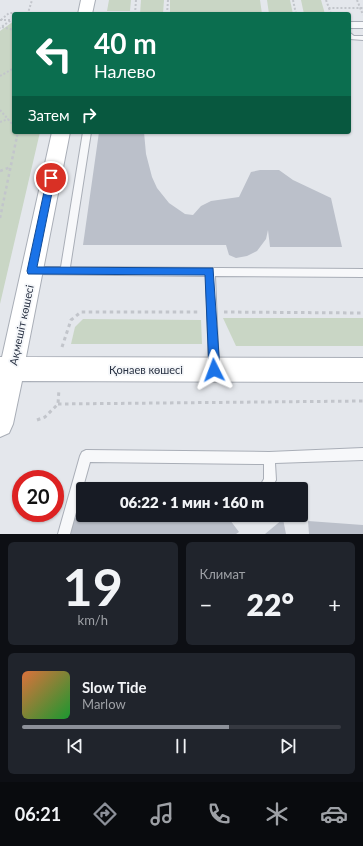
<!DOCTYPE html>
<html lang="ru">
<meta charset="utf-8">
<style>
body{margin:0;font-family:Lato,sans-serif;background:#20242c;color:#f1f3f6;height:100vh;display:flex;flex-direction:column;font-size:15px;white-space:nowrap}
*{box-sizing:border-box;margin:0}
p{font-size:13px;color:#9ea1a6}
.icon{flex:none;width:22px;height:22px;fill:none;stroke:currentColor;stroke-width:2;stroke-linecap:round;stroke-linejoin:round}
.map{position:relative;height:534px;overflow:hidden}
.side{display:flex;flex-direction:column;gap:8px;padding:8px;background:#0d0f14;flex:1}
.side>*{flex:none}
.top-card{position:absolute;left:12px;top:12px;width:339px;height:122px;border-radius:4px;box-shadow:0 1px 3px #0004;background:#0b6e4f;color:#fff;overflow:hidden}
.speed{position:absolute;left:12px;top:470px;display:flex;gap:8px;font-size:20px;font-weight:700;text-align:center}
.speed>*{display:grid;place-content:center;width:52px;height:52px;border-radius:50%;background:#171b24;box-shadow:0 1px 3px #0004;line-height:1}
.speed .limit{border:6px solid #d22;background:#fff;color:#111}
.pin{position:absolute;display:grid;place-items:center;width:34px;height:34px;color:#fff;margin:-17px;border:2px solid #fff;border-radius:50%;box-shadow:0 1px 4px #0007}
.me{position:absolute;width:44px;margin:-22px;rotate:357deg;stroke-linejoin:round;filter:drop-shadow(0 0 3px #0008)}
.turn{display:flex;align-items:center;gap:14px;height:84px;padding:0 16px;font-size:18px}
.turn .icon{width:52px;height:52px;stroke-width:2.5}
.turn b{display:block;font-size:28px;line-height:34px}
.then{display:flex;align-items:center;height:38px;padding:0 16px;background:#0003;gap:8px;font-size:15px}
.big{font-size:30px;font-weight:800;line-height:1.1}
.side .tile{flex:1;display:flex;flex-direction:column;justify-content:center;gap:6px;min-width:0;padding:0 14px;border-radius:6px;background:#20242c}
.side .dial{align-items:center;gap:0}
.dial b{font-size:52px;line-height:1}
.song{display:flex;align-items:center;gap:12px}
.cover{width:48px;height:48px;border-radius:6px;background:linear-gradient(135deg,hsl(20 70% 55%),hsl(130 70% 35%))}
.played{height:4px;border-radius:2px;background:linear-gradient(90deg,#8c9099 65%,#363941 65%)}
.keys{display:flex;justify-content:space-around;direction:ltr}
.heat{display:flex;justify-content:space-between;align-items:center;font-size:22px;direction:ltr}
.side .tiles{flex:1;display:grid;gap:8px;grid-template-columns:1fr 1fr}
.tile:last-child{grid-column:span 2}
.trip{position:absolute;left:76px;top:482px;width:232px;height:40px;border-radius:4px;background:#171b24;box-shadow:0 1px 3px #0004;font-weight:800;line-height:40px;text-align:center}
.dock{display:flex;height:64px;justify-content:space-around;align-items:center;background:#090b0e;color:#9ea1a6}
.dock .icon{width:28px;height:28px}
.dock .selected{color:#8c9099}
.dock b{font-size:18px;color:#f1f3f6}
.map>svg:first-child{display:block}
.green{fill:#c9d6c5}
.building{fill:#bbc0ca}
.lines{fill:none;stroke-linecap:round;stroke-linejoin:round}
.lane-casing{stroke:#a9aeb7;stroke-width:2}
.street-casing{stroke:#a9aeb7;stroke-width:2}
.secondary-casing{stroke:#a9aeb7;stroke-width:2}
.path-far2{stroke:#c2c5cb;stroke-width:2;stroke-dasharray:2 2;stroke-linecap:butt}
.path-far1{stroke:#c2c5cb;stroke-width:2.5;stroke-dasharray:3 3;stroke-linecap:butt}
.path{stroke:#c2c5cb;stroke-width:3;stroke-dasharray:3.5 3.5;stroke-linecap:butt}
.lane{fill:#f7f8fa;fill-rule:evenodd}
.street{fill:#f7f8fa;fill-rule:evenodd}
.secondary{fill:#fff;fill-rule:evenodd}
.route{fill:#1a73e8;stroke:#114b97}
.labels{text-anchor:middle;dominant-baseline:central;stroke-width:3.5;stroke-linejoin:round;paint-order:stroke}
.street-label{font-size:11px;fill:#2b3445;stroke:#f4f6f9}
</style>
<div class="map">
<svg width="363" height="534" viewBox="0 0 363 534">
<rect width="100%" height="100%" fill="#e4e7ec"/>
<g class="green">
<polygon points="109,0 131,0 130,11 107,11"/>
<polygon points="141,0 164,0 163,14 140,14"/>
<polygon points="170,0 260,0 262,14 170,14"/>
<polygon points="267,0 290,0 293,14 269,14"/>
<polygon points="301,0 321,0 325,14 304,14"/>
<polygon points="14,21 14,132 40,132 0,304 0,31"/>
<polygon points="223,318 363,318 363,346 236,346"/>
<polygon points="83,319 201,320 202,344 71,344 75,327"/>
</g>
<g class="building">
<polygon points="99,132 144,132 146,154 152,177 157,188 169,203 185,214 193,215 201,206 211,201 239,197 251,172 260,170 279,170 293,180 331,198 342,247 270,247 268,230 266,239 257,251 247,256 236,258 229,255 226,245 83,245"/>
<polygon points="83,508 83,515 224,515 230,520 239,532 236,534 63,534"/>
<polygon points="283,519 286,534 265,534"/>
<polygon points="308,521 363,525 363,534 309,534"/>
</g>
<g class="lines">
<defs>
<g id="lane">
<polygon points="349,32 354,36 363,36 363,40 350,39"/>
<polygon points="83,132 91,132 70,267 363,269 363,277 215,276 219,369 218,372 214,374 210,372 209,369 206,276 29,274 27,271 29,268 32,267 61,267"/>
<polygon points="363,448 363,460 275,463 276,480 271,489 258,489 264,479 264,464 90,462 70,534 58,534 80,456 82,452 86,450 269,452"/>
</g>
<rect id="street" x="349" y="22" width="14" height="6"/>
<g id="secondary">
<polygon points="81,0 95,0 92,14 78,14"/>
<polygon points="52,132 70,132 26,357 363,358 363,382 22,381 13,424 9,433 0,437 0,357 2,357"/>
</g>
</defs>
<use href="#lane" class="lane-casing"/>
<use href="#street" class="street-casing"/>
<use href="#secondary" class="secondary-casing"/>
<g class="path-far2">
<polyline points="293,0 296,14"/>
<polyline points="326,0 329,8 363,8"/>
<polyline points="357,0 363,15"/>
<polyline points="329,8 331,14"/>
<polyline points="135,14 136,0"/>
<polyline points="167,14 168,0"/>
<polyline points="0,20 11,20 0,28"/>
<polyline points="1,20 9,13 28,13 32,0"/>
<polyline points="2,27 14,30"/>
<polyline points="0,76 14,68"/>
<polyline points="0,110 14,126"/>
<polyline points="0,122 8,119"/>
<polyline points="17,137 18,132"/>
</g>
<g class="path-far1">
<polyline points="0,171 11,167"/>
<polyline points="0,218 17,136"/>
</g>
<g class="path">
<polyline points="224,312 363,313"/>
<polyline points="62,347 71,320 81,312 199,312"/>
<polyline points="58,404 363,401"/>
<polyline points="37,420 45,417 58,404 59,389"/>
</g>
<use href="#lane" class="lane"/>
<use href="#street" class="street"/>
<use href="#secondary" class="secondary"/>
</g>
<polygon class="route" points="51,175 55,178 37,267 213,268 220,370 218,373 214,374 211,373 209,370 205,275 28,274 27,271 47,178"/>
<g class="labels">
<g class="street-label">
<text transform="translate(21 325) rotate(-78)">Ақмешіт көшесі</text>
<text x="146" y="369">Қонаев көшесі</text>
</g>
</g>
</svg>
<div class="speed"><div class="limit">20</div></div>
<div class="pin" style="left:51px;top:178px;background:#d93025"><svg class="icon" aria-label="arrive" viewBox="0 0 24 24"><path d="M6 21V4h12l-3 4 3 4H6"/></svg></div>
<svg class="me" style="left:214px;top:370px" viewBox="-20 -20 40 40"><path d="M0-17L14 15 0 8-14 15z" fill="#1a73e8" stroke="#fff" stroke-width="4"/></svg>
<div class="trip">06:22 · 1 мин · 160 m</div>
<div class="top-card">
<div class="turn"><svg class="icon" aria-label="left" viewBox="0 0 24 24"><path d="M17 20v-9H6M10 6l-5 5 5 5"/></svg><div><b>40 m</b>Налево</div></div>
<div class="then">Затем<svg class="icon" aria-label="right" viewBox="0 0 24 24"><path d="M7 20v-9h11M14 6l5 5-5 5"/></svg></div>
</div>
</div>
<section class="side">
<div class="tiles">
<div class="tile dial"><b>19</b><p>km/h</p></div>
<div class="tile"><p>Климат</p>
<div class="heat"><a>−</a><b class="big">22°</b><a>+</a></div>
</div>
<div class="tile">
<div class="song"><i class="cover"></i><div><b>Slow Tide</b><p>Marlow</p></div></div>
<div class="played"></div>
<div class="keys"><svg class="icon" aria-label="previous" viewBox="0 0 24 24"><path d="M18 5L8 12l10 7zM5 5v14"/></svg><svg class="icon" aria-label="pause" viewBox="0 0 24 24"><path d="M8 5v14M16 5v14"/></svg><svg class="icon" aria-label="next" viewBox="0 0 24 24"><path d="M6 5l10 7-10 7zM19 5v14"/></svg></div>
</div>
</div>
</section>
<nav class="dock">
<b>06:21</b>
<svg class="icon selected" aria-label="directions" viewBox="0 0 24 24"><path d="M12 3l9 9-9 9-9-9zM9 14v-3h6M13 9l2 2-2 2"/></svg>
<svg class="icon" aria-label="music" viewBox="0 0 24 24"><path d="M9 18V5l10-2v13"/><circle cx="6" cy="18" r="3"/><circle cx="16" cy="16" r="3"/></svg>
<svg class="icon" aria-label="phone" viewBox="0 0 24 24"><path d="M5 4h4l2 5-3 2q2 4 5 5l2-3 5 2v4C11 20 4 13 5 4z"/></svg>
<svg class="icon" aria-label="climate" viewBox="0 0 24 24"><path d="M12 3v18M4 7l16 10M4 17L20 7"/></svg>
<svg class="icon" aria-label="car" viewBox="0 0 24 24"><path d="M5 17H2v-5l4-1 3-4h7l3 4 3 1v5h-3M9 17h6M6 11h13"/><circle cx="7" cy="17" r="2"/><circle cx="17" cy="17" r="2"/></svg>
</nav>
